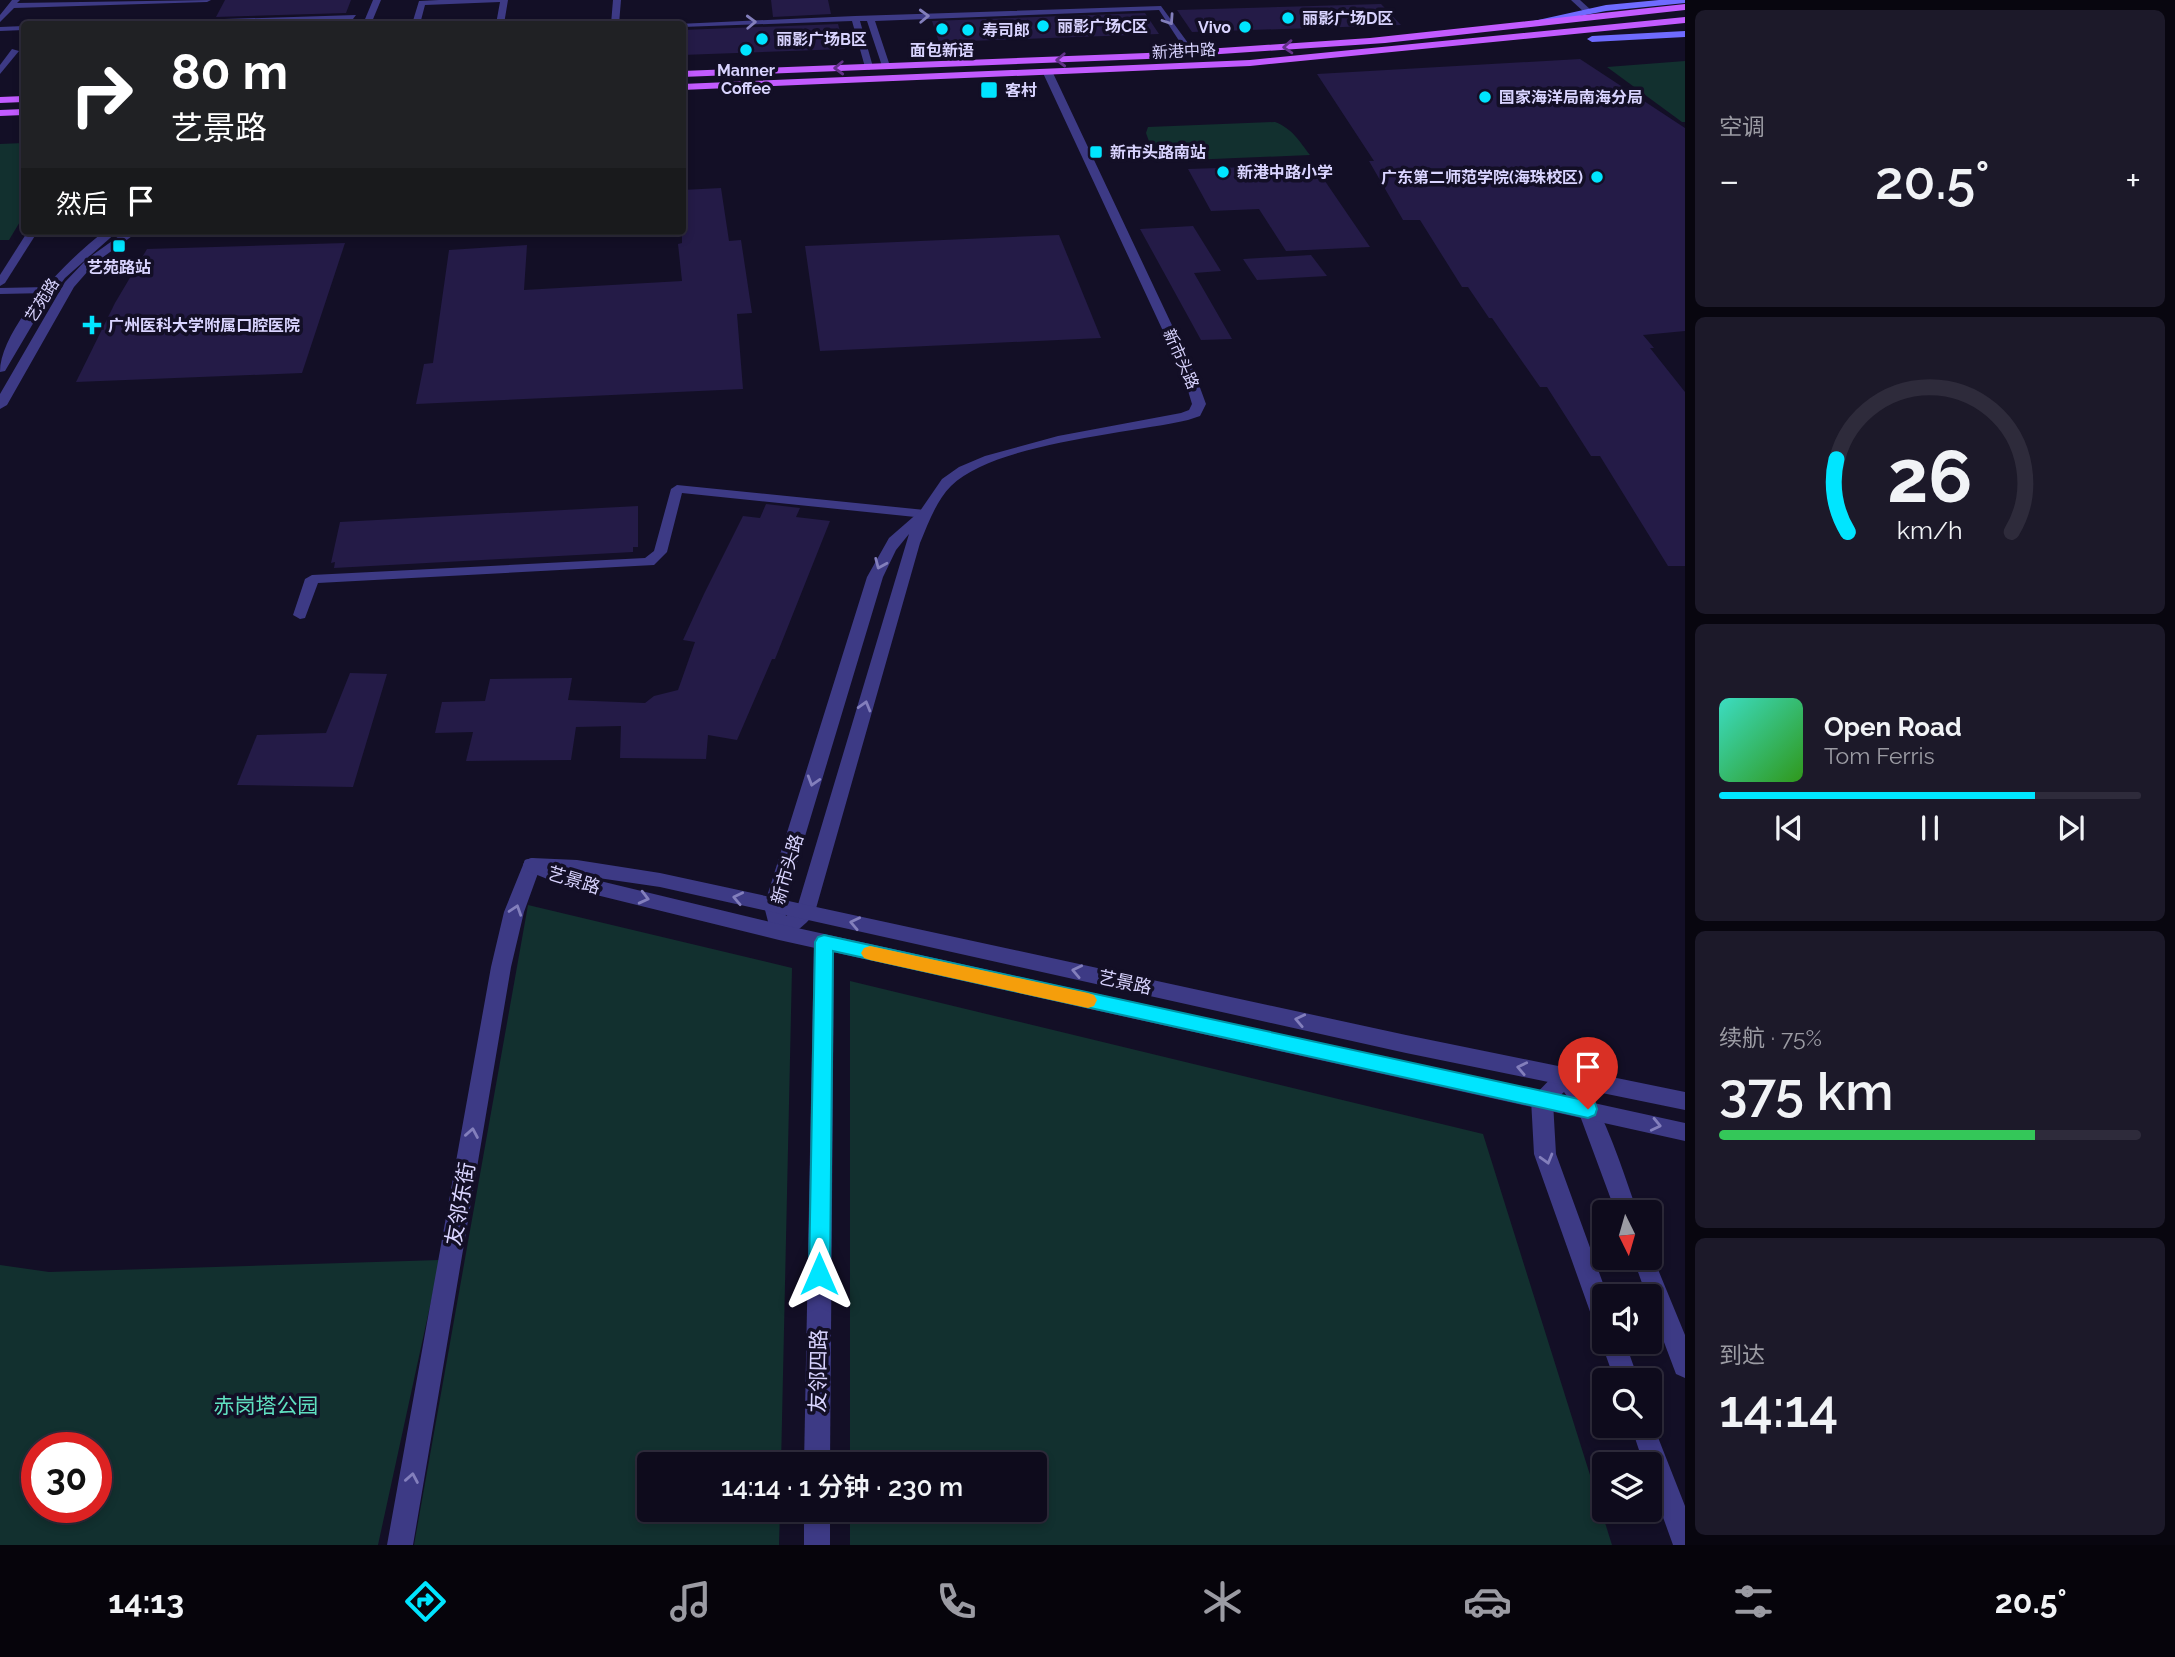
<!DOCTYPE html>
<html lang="zh">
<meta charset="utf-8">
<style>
body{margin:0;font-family:Raleway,"Noto Sans SC",sans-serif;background:#1c1929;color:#f1f3f6;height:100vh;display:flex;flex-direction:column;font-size:26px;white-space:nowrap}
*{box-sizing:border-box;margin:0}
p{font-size:23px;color:#9b9ba3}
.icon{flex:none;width:38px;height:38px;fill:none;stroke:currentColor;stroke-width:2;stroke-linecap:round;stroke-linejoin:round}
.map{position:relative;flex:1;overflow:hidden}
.side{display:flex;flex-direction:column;gap:10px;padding:10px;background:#08060f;width:490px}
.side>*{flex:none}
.top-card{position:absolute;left:21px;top:21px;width:665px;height:214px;border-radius:7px;box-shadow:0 4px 10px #0003,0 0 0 2px #2e2b3b;background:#202124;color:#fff;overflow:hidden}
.needle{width:46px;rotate:175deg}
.tools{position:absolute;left:1592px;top:1200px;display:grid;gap:14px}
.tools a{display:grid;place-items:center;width:70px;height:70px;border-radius:7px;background:#0e0b1c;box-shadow:0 4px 10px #0003,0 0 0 2px #2e2b3b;font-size:35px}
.speed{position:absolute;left:21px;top:1432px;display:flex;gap:14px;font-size:35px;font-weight:700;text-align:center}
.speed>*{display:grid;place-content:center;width:91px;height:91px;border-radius:50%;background:#0e0b1c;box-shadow:0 4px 10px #0003,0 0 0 2px #2e2b3b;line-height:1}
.speed .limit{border:10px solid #d22;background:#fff;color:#111}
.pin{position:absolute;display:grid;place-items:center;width:60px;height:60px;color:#fff;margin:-72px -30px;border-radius:50% 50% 50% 0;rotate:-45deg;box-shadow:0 0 7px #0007}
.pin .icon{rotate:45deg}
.me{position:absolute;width:77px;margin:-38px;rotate:0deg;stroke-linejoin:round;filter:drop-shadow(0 0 5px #0008)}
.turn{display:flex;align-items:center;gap:24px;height:147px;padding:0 35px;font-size:32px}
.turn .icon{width:91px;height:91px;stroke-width:2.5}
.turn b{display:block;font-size:49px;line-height:60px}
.then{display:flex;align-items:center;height:66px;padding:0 35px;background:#0003;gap:14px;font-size:26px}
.big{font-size:52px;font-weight:600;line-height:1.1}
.side .tile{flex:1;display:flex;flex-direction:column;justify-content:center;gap:10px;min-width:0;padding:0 24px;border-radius:10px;background:#1c1929}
.side .dial{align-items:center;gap:0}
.dial svg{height:182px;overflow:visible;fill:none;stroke:#2e2b3b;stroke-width:7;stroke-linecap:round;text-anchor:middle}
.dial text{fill:#f1f3f6;stroke:none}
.song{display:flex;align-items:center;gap:21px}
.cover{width:84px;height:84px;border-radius:10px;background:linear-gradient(135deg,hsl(170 70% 55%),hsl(110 70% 35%))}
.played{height:7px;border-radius:4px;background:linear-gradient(90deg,#00e5ff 75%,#2e2b3b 75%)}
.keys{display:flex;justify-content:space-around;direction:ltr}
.heat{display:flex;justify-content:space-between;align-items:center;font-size:38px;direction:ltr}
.charge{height:10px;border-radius:5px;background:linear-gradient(90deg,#34c759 75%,#2e2b3b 0)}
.trip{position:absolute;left:637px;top:1452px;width:410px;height:70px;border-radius:7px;background:#0e0b1c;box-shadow:0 4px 10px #0003,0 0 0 2px #2e2b3b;font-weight:600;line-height:70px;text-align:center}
.tabs{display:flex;height:112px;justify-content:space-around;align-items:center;background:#06040b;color:#9b9ba3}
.tabs .icon{width:49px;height:49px}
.tabs .selected{color:#00e5ff}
.tabs b{font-size:32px;color:#f1f3f6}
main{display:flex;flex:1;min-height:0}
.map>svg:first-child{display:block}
.green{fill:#12302f;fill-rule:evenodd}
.building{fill:#241b47}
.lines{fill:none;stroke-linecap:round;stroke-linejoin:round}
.service{fill:#3d3a85;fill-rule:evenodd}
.minor{fill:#3d3a85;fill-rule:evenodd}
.tertiary{fill:#3d3a85;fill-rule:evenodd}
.secondary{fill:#6f6bff;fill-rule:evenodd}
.primary{fill:#c25bff;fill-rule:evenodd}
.oneway{stroke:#837fbc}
.oneway2{stroke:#623188}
.route{fill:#00e5ff;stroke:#0095a6;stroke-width:2}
.slow{fill:#f59e0b}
.poi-dot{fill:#00e5ff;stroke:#130f26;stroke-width:2.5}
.labels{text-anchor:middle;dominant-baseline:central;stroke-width:7;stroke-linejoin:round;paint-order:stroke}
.far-poi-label{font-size:16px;font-weight:bold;fill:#d9d4ff;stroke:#130f26;text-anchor:start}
.far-street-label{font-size:16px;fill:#d9d4ff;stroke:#130f26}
.street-label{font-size:18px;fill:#d9d4ff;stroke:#130f26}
.near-street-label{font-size:21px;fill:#d9d4ff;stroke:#130f26}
.near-park-label{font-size:21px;fill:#5fe0c0;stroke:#130f26}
</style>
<main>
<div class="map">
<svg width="1685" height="1545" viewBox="0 0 1685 1545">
<rect width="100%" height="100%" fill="#130f26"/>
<g class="green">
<polygon points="1685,61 1685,122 1682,122 1607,67"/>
<path d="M1275 122C1293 129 1299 141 1310 155L1165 161 1151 147 1146 133 1148 127Z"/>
<polygon points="24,143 24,215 9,240 0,240 0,144"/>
<polygon points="528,905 792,968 781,1465 649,1465 649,1510 780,1510 779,1545 414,1545"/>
<polygon points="850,981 1483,1134 1612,1545 850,1545 850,1510 1034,1510 1034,1465 850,1465"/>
<path d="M440 1260 378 1545H0V1265L49 1272ZM37 1447H96V1507H37Z"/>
</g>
<g class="building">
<polygon points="225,0 351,0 346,13 216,17"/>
<polygon points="771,0 828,0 831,14 773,17"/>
<polygon points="1381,4 1401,25 1192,32 1177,10"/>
<polygon points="1145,13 1159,34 939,42 932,21"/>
<polygon points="838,24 845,49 682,55 682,30"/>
<polygon points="1580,59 1685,128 1685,331 1643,335 1654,348 1650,348 1685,392 1685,566 1668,566 1600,456 1591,456 1547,387 1540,387 1492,318 1489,318 1468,287 1462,287 1420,220 1403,220 1369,161 1374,161 1317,74"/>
<polygon points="1314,165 1370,247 1286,251 1259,209 1211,211 1188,169"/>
<polygon points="721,188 729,241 741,240 752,313 737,314 743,389 416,404 424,364 433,363 449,250 527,245 524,290 682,281 678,244 682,243 682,190"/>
<polygon points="1193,226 1221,271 1194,273 1232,339 1201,340 1140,229"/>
<polygon points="1059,235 1101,338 820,351 805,246"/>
<polygon points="345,243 302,373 76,382 115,303 147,249"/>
<polygon points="1311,255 1327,276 1257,280 1243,259"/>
<polygon points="766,504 800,508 796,517 830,521 775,659 772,659 737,740 708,735 706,759 620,758 621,726 576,727 571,760 466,761 473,732 435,733 442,702 485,701 490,679 572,678 568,700 645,703 654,696 678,690 695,642 683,640 704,594 743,516 760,518"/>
<polygon points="638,506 638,547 633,547 633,552 334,568 335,562 331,563 340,522"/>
<polygon points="350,673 387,674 353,787 237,785 257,735 326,733"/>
</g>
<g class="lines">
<g class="service">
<polygon points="12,0 20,0 17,3 211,0 207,2 14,8 0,22 0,15"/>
<polygon points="439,0 508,0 504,24 496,24 500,2 425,5 420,24 412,24 419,1"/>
<polygon points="613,0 621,0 619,24 611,24"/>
<polygon points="1571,0 1580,0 1592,11 1585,13"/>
<polygon points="1161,6 1196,54 1195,56 1189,56 1159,10 875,21 890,66 886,69 882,66 867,21 860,21 873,67 869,70 865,67 852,21 682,27 682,24 678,24 855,16"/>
<polygon points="356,15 353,19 124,24 128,22"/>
<polygon points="24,26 24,30 0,31 0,27"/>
<polygon points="12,49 19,51 0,74 0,65"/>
<polygon points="28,231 38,231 5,283 0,286 0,275"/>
<polygon points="0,288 47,287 52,290 47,293 0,294"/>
<polygon points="677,485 925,510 932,514 925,518 682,493 667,552 654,565 318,583 305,618 300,619 293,615 305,579 312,575 645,558 654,551 671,489"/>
</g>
<g class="minor">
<path d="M1045 71 1053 73 1195 374 1206 404 1200 416 1188 420C1127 434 995 443 951 486 936 501 928 524 920 543L815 912C808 924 786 942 772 937L764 906 867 577 889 538 920 511 942 479 959 467 985 456 1058 436 1181 413 1189 410 1192 404 1183 374 1043 73ZM909 534 797 908 786 916 784 906 883 577 896 550Z"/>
<polygon points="532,858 539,860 541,865 524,912 511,967 413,1545 387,1545 491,967 504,912 523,865 525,860"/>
<polygon points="824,934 831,937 834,942 830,1465 804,1465 814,942 817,937"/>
<path d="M1565 1068C1596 1079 1626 1181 1638 1213H1616L1579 1113 1564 1092 1553 1102 1556 1154 1608 1297H1605V1331L1597 1328 1593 1320 1534 1154 1531 1099 1558 1071Z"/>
<polygon points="1650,1250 1685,1335 1685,1378 1676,1374 1650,1305 1650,1297 1647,1297 1633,1258 1650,1258"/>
<polygon points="1605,1334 1605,1342 1625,1342 1639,1381 1615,1381 1601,1342"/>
<polygon points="1650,1417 1685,1506 1685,1545 1673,1545 1650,1481 1650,1465 1644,1465 1631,1426 1650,1426"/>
<rect x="804" y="1510" width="26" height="35"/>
</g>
<g class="tertiary">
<polygon points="373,0 381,0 371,24 363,24"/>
<path d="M105 231H118L65 278 41 310 5 371 0 372C0 327 70 257 105 231Z"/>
<polygon points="126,231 139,231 95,263 74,287 7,405 0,409 0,394 65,282 87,259"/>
<polygon points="532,858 577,860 660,873 1406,1035 1685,1092 1685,1110 1406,1053 660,887 571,874 779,924 1685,1123 1685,1141 779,940 572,889 525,870 523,865 525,860"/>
</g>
<g class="secondary">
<polygon points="1659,0 1685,0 1685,3 1606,11 1533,25 1529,22 1606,5"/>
<polygon points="1685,31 1685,37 1592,42 1587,39 1592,36"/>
</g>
<g class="primary">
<polygon points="1685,4 1685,10 1385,43 1147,59 682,77 682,71 1147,53 1370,38"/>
<polygon points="1685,17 1685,23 1250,66 682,90 682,84 1250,60"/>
<polygon points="24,96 24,102 0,103 0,97"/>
<polygon points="24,109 24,115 0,116 0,110"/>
</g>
</g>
<defs><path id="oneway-chevron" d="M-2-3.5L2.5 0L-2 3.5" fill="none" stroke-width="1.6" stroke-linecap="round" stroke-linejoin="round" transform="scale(1.75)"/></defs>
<g class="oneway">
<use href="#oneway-chevron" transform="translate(924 16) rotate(-2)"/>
<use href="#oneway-chevron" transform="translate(1169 20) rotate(56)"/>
<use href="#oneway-chevron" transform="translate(751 22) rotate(-2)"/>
<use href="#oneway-chevron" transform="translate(880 564) rotate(113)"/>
<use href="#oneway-chevron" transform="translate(865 706) rotate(-74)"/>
<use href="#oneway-chevron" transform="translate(813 781) rotate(107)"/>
<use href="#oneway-chevron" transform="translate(644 898) rotate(14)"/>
<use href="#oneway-chevron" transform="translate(738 898) rotate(-168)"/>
<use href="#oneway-chevron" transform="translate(516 910) rotate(-72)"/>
<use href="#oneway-chevron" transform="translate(855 923) rotate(-168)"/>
<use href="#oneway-chevron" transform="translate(1077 971) rotate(-168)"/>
<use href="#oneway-chevron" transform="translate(1300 1020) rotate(-168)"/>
<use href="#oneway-chevron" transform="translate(1522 1068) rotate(-168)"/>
<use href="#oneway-chevron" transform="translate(1656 1125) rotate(13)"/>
<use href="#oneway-chevron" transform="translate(472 1133) rotate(-80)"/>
<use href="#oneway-chevron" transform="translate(1547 1159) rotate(74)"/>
<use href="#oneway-chevron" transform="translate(412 1478) rotate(-80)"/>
</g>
<g class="oneway2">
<use href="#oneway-chevron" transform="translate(1288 47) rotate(176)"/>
<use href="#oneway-chevron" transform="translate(1061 60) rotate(178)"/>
<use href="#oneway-chevron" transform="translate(839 68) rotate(178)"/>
</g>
<polygon class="route" points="824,935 1588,1101 1595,1103 1597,1109 1595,1115 1588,1118 833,951 830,1274 827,1281 819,1284 812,1281 809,1274 815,942 818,937"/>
<polygon class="slow" points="870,946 1088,993 1094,995 1097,1000 1094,1006 1088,1008 870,960 864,958 861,953 864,948"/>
<g class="poi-dot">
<circle cx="1288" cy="18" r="7"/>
<circle cx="1043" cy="26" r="7"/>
<circle cx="1245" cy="27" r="7"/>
<circle cx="942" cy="29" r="7"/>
<circle cx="968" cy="30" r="7"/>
<circle cx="762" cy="39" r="7"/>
<circle cx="746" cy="50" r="7"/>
<rect x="980" y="81" width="18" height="18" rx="3.5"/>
<circle cx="1485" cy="97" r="7"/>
<rect x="1089" y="145" width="14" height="14" rx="3.5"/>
<circle cx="1223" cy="172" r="7"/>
<circle cx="1597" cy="177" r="7"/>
<rect x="112" y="239" width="14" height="14" rx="3.5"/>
<path d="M88.5 314.5h7v7h7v7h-7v7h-7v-7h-7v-7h7z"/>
</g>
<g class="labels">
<g class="far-poi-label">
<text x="1302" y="18">丽影广场D区</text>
<text x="1057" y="26">丽影广场C区</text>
<text x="1231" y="27" text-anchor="end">Vivo</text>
<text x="982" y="30">寿司郎</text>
<text x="776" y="39">丽影广场B区</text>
<text x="942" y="50" text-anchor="middle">面包新语</text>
<text x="746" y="70" text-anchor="middle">Manner<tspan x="746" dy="18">Coffee</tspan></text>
<text x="1005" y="90">客村</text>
<text x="1499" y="97">国家海洋局南海分局</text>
<text x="1110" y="152">新市头路南站</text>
<text x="1237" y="172">新港中路小学</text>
<text x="1583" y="177" text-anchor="end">广东第二师范学院(海珠校区)</text>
<text x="119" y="267" text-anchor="middle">艺苑路站</text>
<text x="108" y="325">广州医科大学附属口腔医院</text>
</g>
<g class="far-street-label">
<text transform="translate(1184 51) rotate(-3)">新港中路</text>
<text transform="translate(42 300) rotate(-58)">艺苑路</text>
<text transform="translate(1181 359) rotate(66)">新市头路</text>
</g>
<g class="street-label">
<text transform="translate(787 869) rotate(-74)">新市头路</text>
<text transform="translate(574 880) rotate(17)">艺景路</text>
<text transform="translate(1125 982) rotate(12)">艺景路</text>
</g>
<g class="near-street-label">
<text transform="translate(460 1204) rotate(-80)">友邻东街</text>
<text transform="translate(818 1371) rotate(-89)">友邻四路</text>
</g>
<g class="near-park-label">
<text x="266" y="1405">赤岗塔公园</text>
</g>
</g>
</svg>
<div class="tools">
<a><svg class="needle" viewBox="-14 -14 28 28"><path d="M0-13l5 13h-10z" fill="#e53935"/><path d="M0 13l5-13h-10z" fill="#9b9ba3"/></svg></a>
<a><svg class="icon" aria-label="sound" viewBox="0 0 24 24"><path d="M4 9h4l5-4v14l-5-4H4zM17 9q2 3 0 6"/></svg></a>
<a><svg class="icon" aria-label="search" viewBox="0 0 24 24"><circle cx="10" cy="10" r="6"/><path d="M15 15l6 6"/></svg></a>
<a><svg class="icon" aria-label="layers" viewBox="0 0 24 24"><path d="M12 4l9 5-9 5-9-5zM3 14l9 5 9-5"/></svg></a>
</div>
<div class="speed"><div class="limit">30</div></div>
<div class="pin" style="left:1588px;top:1109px;background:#d93025"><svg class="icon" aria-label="arrive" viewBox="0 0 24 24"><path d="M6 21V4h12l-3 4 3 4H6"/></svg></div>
<svg class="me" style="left:819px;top:1274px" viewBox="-20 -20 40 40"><path d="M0-17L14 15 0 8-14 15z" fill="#00e5ff" stroke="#fff" stroke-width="4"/></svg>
<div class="trip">14:14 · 1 分钟 · 230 m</div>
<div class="top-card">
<div class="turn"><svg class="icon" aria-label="right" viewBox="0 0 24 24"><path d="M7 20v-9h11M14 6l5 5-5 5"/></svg><div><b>80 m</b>艺景路</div></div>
<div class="then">然后<svg class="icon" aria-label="arrive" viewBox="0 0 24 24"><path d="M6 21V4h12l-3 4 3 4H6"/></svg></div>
</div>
</div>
<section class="side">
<div class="tile"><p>空调</p>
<div class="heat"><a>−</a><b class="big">20.5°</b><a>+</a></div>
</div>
<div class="tile dial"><svg viewBox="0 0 100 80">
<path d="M14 69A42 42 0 1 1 86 69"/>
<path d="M14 69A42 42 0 0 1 9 37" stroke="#00e5ff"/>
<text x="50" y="56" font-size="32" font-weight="700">26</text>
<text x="50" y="72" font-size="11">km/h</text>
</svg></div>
<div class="tile">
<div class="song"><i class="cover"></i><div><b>Open Road</b><p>Tom Ferris</p></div></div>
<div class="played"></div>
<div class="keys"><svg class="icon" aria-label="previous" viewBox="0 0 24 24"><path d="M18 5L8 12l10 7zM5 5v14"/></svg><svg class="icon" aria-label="pause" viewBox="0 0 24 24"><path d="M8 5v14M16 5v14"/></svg><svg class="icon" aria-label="next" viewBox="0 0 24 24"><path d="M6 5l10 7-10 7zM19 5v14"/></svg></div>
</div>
<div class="tile"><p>续航 · 75%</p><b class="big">375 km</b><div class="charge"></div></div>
<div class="tile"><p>到达</p><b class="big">14:14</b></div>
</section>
</main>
<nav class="tabs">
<b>14:13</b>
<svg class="icon selected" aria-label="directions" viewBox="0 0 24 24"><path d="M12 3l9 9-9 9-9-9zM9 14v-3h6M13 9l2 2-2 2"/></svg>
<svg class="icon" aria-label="music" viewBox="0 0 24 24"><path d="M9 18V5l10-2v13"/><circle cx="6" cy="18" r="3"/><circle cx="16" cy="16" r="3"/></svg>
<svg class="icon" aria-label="phone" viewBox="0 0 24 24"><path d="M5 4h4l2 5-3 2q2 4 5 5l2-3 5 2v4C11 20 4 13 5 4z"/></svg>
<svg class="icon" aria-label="climate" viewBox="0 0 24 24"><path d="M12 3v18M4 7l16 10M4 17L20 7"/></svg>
<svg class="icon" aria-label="car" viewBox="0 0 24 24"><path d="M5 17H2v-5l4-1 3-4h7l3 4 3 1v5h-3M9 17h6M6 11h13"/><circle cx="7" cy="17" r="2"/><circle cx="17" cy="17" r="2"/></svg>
<svg class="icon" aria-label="filters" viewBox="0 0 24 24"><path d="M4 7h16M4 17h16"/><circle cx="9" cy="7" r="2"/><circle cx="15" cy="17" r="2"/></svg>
<b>20.5°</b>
</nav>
